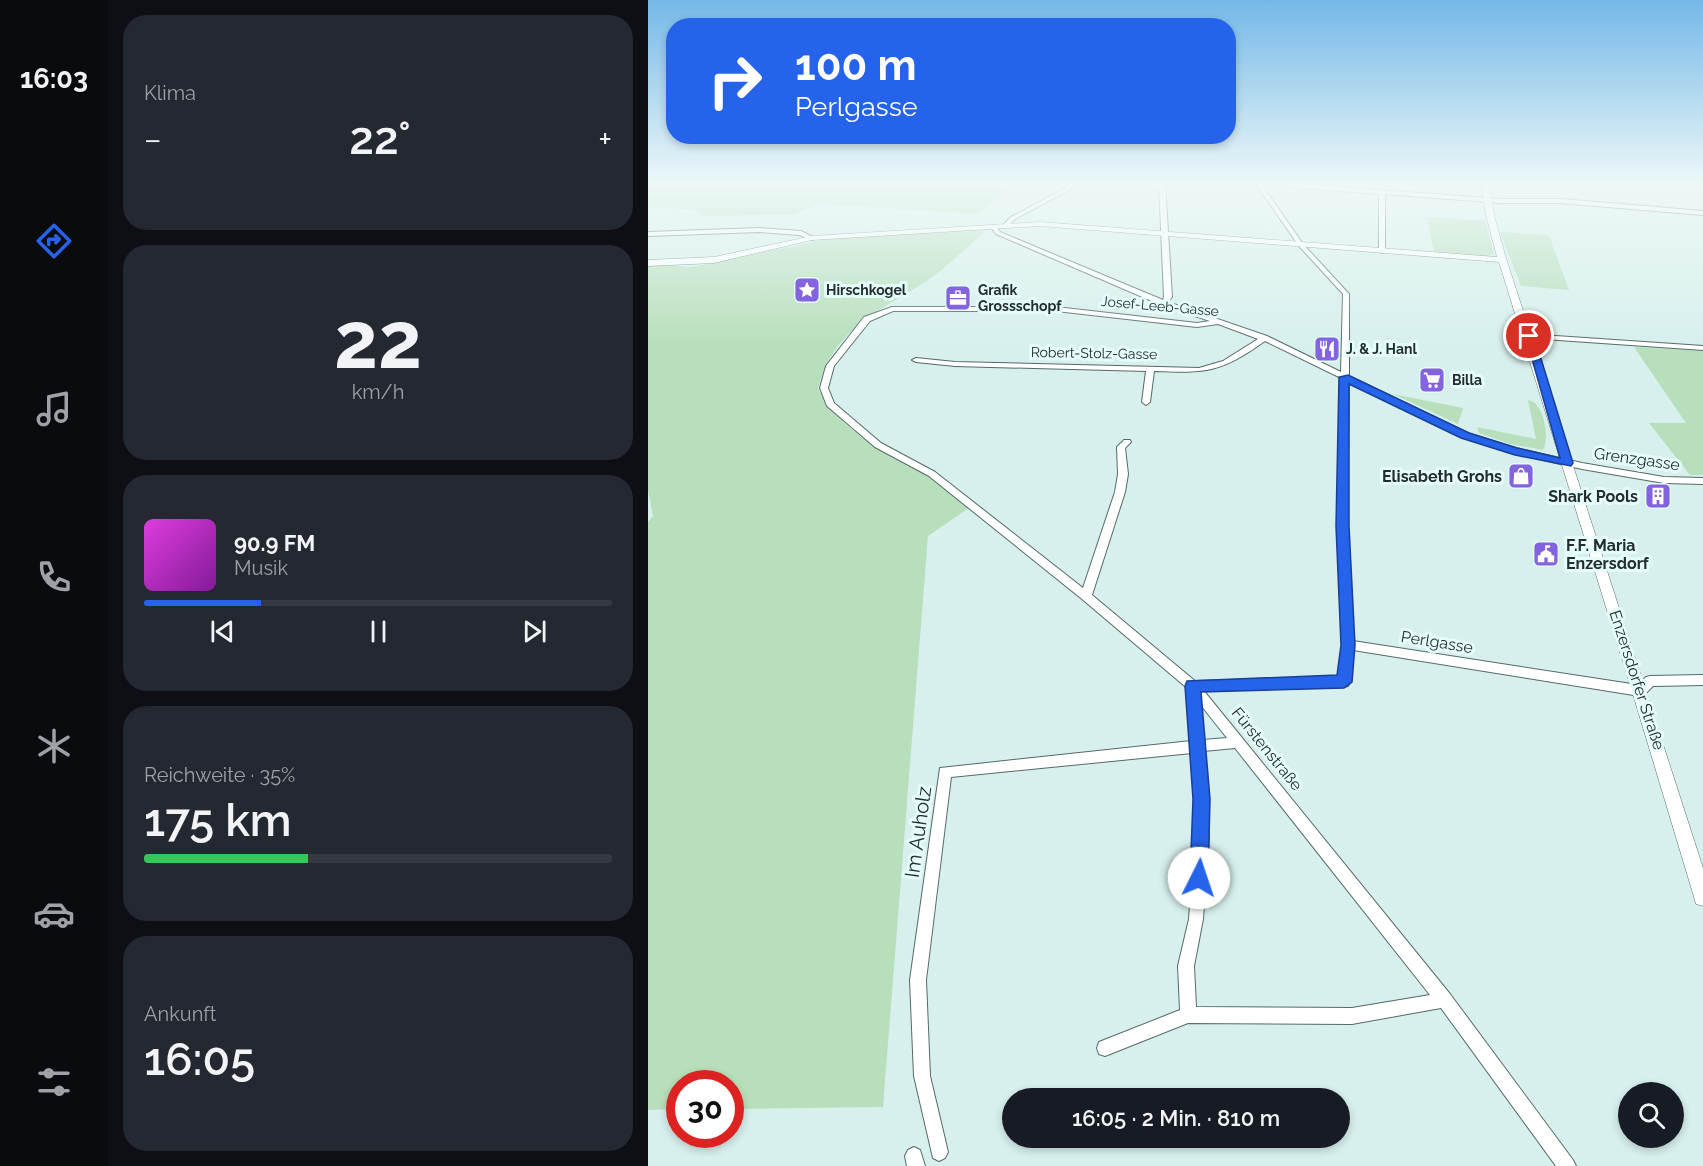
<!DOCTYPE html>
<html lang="de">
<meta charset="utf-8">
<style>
body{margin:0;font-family:Raleway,sans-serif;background:#242831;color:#f1f3f6;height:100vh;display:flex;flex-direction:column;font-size:22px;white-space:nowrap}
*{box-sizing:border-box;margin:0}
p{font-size:20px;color:#9ea1a6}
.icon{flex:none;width:33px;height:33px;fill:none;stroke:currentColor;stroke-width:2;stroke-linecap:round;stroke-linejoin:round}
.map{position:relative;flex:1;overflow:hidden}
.side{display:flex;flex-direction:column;gap:15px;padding:15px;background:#0d0f14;width:540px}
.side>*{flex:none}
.top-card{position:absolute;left:18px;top:18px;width:570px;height:126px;border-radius:24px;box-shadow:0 3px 9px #0003;background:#2563eb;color:#fff;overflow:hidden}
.tools{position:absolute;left:970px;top:1082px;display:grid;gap:12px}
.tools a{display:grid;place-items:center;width:66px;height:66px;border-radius:50%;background:#171b24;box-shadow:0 3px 9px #0003;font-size:30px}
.speed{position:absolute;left:18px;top:1070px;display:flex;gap:12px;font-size:30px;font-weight:700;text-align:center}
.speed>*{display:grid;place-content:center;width:78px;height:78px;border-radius:50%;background:#171b24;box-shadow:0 3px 9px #0003;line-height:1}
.speed .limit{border:9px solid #d22;background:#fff;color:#111}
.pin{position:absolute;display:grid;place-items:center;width:51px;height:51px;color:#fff;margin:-26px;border:3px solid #fff;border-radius:50%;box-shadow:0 2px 6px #0007}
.me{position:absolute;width:66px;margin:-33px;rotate:4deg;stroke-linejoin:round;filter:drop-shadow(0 0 4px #0008)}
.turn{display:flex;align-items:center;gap:21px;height:126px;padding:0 30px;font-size:27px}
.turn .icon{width:78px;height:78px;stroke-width:2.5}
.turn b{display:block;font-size:42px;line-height:51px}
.big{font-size:45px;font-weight:600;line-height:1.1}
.side .widget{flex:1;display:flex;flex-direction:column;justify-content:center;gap:9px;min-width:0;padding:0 21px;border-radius:24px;background:#242831}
.side .dial{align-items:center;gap:0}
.dial b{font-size:78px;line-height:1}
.song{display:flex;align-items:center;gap:18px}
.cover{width:72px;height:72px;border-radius:9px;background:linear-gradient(135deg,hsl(300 70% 55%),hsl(290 70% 35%))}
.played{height:6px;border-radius:3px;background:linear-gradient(90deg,#2563eb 25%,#363941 25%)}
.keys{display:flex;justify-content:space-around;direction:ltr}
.heat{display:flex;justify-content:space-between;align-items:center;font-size:33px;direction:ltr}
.charge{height:9px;border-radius:4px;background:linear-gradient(90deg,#34c759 35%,#363941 0)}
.trip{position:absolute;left:354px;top:1088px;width:348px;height:60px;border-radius:30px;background:#171b24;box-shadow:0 3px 9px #0003;font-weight:600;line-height:60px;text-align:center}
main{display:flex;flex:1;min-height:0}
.tab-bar{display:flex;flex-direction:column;width:108px;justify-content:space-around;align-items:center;background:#090b0e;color:#9ea1a6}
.tab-bar .icon{width:42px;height:42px}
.tab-bar .selected{color:#2563eb}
.tab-bar b{font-size:27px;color:#f1f3f6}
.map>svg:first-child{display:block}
.green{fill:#b7dfbb}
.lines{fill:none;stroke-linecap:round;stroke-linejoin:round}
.minor-casing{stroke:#556a68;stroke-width:2}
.major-casing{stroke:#556a68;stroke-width:1}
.minor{fill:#fff;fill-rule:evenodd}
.major{fill:#fff;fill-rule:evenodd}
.route{fill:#2563eb;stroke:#184099;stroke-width:1.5}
.labels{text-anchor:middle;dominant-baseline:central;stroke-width:6;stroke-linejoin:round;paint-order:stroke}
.far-poi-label{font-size:14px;font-weight:bold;fill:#242d2d;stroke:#e4fdfa;text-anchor:start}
.far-street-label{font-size:14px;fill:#242d2d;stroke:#e4fdfa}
.street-label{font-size:16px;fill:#242d2d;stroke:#e4fdfa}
.poi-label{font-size:16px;font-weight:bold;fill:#242d2d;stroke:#e4fdfa;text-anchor:end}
.near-street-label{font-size:20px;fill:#242d2d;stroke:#e4fdfa}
</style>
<main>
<nav class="tab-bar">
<b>16:03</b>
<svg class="icon selected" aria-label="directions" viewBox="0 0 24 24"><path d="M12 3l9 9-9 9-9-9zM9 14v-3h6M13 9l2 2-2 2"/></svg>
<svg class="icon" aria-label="music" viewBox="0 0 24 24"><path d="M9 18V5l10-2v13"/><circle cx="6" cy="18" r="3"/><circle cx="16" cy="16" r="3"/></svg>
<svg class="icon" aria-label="phone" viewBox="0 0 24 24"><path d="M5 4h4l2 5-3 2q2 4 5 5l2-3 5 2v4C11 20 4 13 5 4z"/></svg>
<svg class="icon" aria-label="climate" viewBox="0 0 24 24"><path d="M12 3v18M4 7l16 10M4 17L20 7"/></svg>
<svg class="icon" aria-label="car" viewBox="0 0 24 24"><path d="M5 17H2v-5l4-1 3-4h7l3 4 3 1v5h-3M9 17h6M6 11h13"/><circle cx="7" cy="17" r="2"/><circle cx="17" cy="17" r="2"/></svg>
<svg class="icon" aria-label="filters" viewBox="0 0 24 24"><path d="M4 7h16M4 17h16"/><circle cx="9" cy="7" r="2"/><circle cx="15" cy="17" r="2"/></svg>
</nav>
<section class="side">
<div class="widget"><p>Klima</p>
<div class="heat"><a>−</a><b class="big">22°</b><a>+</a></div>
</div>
<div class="widget dial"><b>22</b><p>km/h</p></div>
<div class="widget">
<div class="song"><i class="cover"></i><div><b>90.9 FM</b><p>Musik</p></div></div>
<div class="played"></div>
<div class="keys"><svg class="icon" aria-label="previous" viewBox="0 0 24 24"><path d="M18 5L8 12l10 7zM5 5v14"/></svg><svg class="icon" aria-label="pause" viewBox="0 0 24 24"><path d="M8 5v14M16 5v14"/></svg><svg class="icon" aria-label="next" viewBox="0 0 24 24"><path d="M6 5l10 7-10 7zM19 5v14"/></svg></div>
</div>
<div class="widget"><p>Reichweite · 35%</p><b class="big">175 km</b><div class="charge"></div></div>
<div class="widget"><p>Ankunft</p><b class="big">16:05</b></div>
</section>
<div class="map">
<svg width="1055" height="1166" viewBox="0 0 1055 1166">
<rect width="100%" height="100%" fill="#d7f0ed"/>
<g class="green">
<polygon points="0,183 349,183 348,185 362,187 331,214 171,204 146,214 53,216 47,210 0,207"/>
<polygon points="779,217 837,221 846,254 839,256 786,252"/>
<path d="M332 231 336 232C321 245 306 260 291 272 241 310 189 319 170 389 195 434 235 450 277 474 293 484 307 497 321 508L280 536 235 1107 83 1109 82 1083H32L31 1109 0 1110V522L5 516 0 490V264L44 267 189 237Z"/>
<polygon points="852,232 901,235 921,290 873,286"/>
<polygon points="986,347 1055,351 1055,475 1042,475 1001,423 1038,423"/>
<polygon points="745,394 815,408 810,424"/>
<path d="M880 400C896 402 902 438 895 450L862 444 831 433 829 427 888 439Z"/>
</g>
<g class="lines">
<defs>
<g id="minor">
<polygon points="427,183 434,183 367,219 360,226 355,225 363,217"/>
<path d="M511 183H517L524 297 520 302 619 336 693 372 695 294 651 246 607 183H637L852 199H912L1055 211V215L912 203H852L737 194V251L734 253 731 251V194L614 185 655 244 701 294V376L820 433 868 448 934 463 1016 477 1055 478V484L1016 483 934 469 864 453 814 437 701 382 699 526 705 641 990 685 998 677 1002 676 1055 675V685L1005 686 996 695 992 696 705 650 702 682 700 686 696 687 556 691 802 994 925 1160 928 1166H908L793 1008 704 1024 540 1023 457 1056 451 1054 449 1048 451 1042 532 1010 530 966 541 919 547 837V799L544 753 303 777 278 980 282 1076 300 1152 297 1158 291 1161 285 1158 266 1076 262 980 292 768 543 741 539 688 434 599 281 476 227 447 179 406 172 388 178 366 216 317 244 307H408L549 323 562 321 513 305 348 234 342 226 347 225 352 232 515 300 516 297ZM245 311H408L549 327 570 324 610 339 575 361 551 368 307 362 268 358 264 360 268 362 307 366 498 371 494 402 498 405 502 402 506 371C559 373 572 373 617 341L693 378 689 526 694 645 691 677 547 681 444 595 477 492 480 474 477 448 483 442 482 440H476L469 447 470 474 467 492 435 588 287 472 233 443 186 403 180 388 186 366 222 321ZM552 704 579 738 555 740ZM587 748 782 995 704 1008 548 1007 546 966 555 919 561 837V799L556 751Z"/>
<polygon points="1026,183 1032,183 1036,187 1031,188"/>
<polygon points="112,228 153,231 167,238 164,240 151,235 112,232 0,236 0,232"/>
<polygon points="878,334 1055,346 1055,350 881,338 877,336"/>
<polygon points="266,1147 272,1150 277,1166 259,1166 257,1156 260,1150"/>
</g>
<polygon id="major" points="833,183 841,183 846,215 857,255 1055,868 1055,906 1048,904 1046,897 984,691 851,262 392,226 164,240 66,263 0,266 0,260 66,257 164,236 392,222 849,257 838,215"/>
</defs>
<use href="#minor" class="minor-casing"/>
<use href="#major" class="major-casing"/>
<use href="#minor" class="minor"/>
<use href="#major" class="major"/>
</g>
<linearGradient id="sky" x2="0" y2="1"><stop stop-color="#74b8e8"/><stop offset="0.53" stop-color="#edf8f7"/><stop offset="1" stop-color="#edf8f7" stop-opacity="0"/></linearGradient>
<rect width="1055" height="346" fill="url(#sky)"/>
<polygon class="route" points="877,334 886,336 925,463 923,466 867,455 813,438 701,384 701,526 707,645 704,682 696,688 553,692 562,799 560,878 558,884 551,887 545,884 542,878 545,799 537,686 539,681 689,675 693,645 688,526 691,377 700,375 821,433 869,448 912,458"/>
<defs>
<symbol id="sight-square" viewBox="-11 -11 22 22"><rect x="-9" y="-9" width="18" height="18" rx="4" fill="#8363de" stroke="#e4fdfa"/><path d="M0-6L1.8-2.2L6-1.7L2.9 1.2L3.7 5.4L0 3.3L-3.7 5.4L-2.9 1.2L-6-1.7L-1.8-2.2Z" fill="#fff"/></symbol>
<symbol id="office-square" viewBox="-11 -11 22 22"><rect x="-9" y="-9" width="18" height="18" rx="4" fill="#8363de" stroke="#e4fdfa"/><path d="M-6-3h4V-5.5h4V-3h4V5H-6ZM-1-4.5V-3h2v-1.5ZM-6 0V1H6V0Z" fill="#fff"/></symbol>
<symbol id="restaurant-square" viewBox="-11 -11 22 22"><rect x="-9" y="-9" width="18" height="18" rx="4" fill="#8363de" stroke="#e4fdfa"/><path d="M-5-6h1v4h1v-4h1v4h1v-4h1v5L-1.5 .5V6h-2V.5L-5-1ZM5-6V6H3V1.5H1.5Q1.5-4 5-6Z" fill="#fff"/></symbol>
<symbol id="supermarket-square" viewBox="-11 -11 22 22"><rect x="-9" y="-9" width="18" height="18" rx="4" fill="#8363de" stroke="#e4fdfa"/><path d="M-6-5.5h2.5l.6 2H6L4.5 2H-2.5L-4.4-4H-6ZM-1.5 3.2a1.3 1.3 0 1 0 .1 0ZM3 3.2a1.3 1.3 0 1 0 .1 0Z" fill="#fff"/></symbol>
<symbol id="shop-square" viewBox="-11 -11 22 22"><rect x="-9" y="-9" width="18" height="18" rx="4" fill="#8363de" stroke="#e4fdfa"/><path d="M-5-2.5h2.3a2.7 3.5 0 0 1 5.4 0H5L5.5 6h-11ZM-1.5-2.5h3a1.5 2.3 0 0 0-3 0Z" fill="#fff"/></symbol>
<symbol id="building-square" viewBox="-11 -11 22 22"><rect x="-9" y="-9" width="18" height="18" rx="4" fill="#8363de" stroke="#e4fdfa"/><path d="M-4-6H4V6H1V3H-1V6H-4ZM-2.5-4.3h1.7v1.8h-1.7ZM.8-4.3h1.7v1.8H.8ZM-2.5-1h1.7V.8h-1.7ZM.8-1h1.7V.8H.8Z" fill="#fff"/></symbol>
<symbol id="civic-square" viewBox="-11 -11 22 22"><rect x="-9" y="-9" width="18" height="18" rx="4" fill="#8363de" stroke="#e4fdfa"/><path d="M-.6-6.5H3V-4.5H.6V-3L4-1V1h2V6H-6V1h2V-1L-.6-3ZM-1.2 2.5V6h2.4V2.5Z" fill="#fff"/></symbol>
</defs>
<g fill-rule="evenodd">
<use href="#sight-square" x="144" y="275" width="30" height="30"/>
<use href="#office-square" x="295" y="283" width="30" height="30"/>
<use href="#restaurant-square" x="664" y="334" width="30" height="30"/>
<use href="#supermarket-square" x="769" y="365" width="30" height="30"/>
<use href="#shop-square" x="858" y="461" width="30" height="30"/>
<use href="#building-square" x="995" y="481" width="30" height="30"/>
<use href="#civic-square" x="883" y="539" width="30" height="30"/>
</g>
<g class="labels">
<g class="far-poi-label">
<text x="178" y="290">Hirschkogel</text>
<text x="330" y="290">Grafik<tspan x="330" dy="16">Grossschopf</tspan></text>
<text x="698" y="349">J. &amp; J. Hanl</text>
<text x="804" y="380">Billa</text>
</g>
<g class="far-street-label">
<text transform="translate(512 306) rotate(5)">Josef-Leeb-Gasse</text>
<text transform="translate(446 353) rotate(1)">Robert-Stolz-Gasse</text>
</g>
<g class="street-label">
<text transform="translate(989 459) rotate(8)">Grenzgasse</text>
<text transform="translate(789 642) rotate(9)">Perlgasse</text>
<text transform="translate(989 680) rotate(72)">Enzersdorfer Straße</text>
<text transform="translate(619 749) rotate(51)">Fürstenstraße</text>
</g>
<g class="poi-label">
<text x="854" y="476">Elisabeth Grohs</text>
<text x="990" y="496">Shark Pools</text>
<text x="918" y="545" text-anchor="start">F.F. Maria<tspan x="918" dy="18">Enzersdorf</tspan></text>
</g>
<g class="near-street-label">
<text transform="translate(270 832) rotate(-82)">Im Auholz</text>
</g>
</g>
</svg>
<div class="tools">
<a><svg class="icon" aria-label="search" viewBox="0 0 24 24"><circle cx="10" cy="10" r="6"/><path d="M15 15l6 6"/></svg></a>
</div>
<div class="speed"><div class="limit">30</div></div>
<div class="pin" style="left:881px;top:336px;background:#d93025"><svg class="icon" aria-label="arrive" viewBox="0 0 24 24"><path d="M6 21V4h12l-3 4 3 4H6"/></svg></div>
<svg class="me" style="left:551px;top:878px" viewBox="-20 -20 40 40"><circle r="19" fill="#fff"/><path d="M0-13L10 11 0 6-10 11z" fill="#2563eb"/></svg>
<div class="trip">16:05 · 2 Min. · 810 m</div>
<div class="top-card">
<div class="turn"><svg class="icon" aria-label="right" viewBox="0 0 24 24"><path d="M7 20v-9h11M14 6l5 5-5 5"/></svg><div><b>100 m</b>Perlgasse</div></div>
</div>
</div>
</main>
